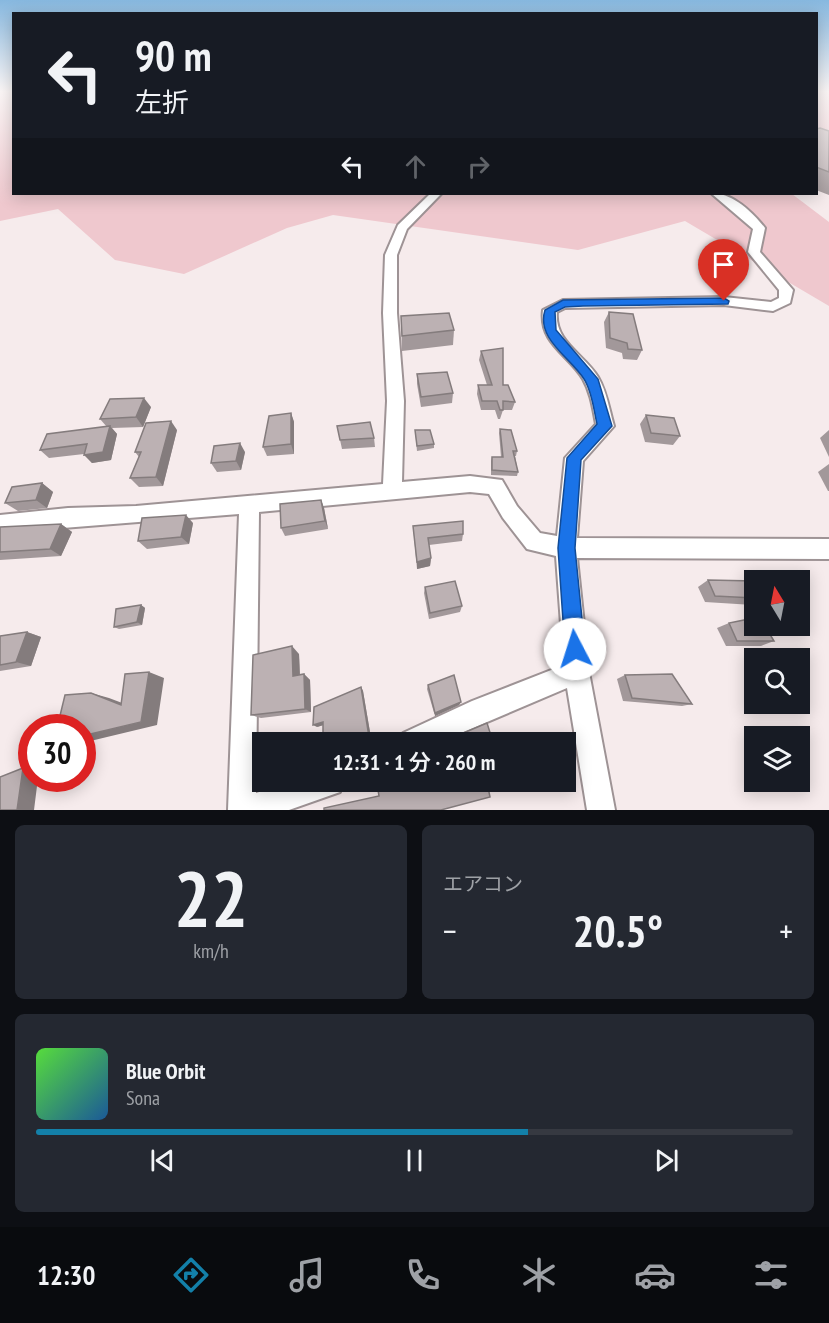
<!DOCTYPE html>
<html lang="ja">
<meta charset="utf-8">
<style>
body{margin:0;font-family:"PT Sans Narrow","Noto Sans JP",sans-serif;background:#242831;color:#f1f3f6;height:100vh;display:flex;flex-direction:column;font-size:22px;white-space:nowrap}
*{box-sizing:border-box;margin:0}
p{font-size:20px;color:#9ea1a6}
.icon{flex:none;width:33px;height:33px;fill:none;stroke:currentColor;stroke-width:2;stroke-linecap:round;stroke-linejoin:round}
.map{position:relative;height:810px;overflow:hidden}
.side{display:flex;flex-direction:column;gap:15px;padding:15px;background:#0d0f14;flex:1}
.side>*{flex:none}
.guide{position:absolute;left:12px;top:12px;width:806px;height:183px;border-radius:0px;box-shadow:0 3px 15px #0003;background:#171b24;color:#f1f3f6;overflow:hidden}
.needle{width:39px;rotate:350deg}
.tools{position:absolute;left:744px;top:570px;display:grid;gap:12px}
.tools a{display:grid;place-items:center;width:66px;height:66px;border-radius:0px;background:#171b24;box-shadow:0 3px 15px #0003;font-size:30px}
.speed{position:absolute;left:18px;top:714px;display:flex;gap:12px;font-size:30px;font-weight:700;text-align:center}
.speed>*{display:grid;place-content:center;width:78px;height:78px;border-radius:50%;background:#171b24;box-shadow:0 3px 15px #0003;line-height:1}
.speed .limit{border:9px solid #d22;background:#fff;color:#111}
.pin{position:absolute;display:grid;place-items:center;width:51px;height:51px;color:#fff;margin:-62px -26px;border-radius:50% 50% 50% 0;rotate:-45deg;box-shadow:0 0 6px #0007}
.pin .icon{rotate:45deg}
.me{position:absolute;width:66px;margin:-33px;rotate:355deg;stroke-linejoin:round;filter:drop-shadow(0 0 4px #0008)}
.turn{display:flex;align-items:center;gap:21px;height:126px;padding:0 24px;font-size:27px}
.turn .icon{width:78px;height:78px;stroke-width:2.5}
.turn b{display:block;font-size:42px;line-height:51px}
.lanes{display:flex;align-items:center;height:57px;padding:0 24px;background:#0003;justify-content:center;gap:30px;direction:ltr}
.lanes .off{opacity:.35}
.big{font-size:45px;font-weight:600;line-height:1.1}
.side .card{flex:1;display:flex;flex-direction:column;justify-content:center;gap:9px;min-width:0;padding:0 21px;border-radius:9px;background:#242831}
.side .dial{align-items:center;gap:0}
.dial b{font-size:78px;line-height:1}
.song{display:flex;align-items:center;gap:18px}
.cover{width:72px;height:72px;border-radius:9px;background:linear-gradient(135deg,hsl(110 70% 55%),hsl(210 70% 35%))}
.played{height:6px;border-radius:3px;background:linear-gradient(90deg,#1380a9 65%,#363941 65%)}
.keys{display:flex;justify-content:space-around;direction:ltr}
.heat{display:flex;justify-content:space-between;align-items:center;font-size:33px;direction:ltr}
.side .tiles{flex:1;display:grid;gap:15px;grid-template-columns:1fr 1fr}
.card:last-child{grid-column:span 2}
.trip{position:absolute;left:252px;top:732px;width:324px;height:60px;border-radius:0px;background:#171b24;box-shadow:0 3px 15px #0003;font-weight:600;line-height:60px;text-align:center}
.tab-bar{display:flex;height:96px;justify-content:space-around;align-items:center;background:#090b0e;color:#9ea1a6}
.tab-bar .icon{width:42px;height:42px}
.tab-bar .on{color:#1380a9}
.tab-bar b{font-size:27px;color:#f1f3f6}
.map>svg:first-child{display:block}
.green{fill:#efc8ce}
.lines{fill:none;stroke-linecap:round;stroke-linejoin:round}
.minor-casing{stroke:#9e9395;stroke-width:4}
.minor{fill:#fff;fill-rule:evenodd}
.wall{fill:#a2989a}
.shaded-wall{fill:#847c7d}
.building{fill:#bcb1b3;stroke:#847c7d;stroke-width:1.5}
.route{fill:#1a73e8;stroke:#114b97;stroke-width:1.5}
</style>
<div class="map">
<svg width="829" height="810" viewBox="0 0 829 810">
<rect width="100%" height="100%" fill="#f6ebec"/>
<g class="green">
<polygon points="0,91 13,91 14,194 792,194 829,222 829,306 685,221 578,250 333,215 287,228 184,274 115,260 58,209 0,221"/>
<polygon points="816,91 829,91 829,145 816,143"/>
</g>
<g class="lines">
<defs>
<path id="minor" d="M430 194H441L407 229 397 255V313L404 401 402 482 470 476 502 480 517 506 540 533 557 536 565 458 596 424C593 409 591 393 583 379 568 354 539 344 543 310L563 300 724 297 771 302 779 298V290L748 252 753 229 712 194C732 192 753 213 765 228L760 252 793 290 790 303 773 311 724 305 565 308 557 312C554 342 584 354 598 377 607 392 609 409 614 426L583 461 577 538 829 539V559L577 558 589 672 615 810H587L567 688 440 742H399L403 733 472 701 564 665 556 556 527 549 503 518 489 494 470 492 259 512 256 793 291 782H344L340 792 289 810H228L239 514 0 533V515L68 508 136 506 383 484 387 401 383 313 385 255 398 225Z"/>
</defs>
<use href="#minor" class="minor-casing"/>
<use href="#minor" class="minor"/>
</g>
<g class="wall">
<polygon points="816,129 829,131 829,195 816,190"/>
<polygon points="609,312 642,350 637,360 623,359 622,353 606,348 604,322"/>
<polygon points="401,316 454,330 453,345 402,351"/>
<polygon points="481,351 515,402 512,410 503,410 500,419 498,419 495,410 481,410 477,394 478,385 487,385 479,360"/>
<polygon points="417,374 453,393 452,403 421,407 417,384"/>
<polygon points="151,407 143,427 112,428 117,434 111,460 92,463 84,454 49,458 40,450 107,427 100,419"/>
<polygon points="291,413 294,422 294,454 267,456 263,447"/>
<polygon points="646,415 680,436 673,445 645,442 640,424"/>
<polygon points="337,426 374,438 375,447 342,449"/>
<polygon points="500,429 517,451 516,456 515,456 518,472 517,476 491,475 491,461 492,457 501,457 499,433"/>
<polygon points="177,430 163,486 139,487 130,478 139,457 135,452"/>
<polygon points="415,430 434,444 434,448 417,451"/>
<polygon points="829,430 829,457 820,438"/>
<polygon points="245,452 241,470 217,472 211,463"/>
<polygon points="829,464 829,491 828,491 818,472"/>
<polygon points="42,483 53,492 47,508 18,511 5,503"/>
<polygon points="321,500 324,508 328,529 285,536 281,528"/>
<polygon points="193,523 189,544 147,549 138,541"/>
<polygon points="61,524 72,532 61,556 0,560 0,527"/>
<polygon points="413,526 463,534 462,541 429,545 431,558 430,566 417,569"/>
<polygon points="708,580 754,581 754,604 753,605 705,602 698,587"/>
<polygon points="425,587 462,606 460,612 429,619 424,593"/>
<polygon points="141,605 145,608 142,625 119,629 114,627"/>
<polygon points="729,623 774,641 761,646 726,646 717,628"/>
<polygon points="27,632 41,637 31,666 0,671 0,636"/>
<polygon points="299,654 300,675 304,674 310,680 311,712 261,718 251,715"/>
<polygon points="625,675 692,704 682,706 623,701 617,679"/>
<polygon points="428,685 461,702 459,705 435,716 427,689"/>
<polygon points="361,687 363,691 371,738 340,742 323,742 323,725 317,727"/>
</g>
<g class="shaded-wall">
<polygon points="144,398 151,407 143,427 136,417"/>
<polygon points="291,413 294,422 294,454 291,444"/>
<polygon points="171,421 177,430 163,486 156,477"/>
<polygon points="110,426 117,434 111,460 92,463 84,455"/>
<polygon points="240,443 245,452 241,470 236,461"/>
<polygon points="42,483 53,492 47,508 36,500"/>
<polygon points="321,500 324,508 328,529 325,521"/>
<polygon points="186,515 193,523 189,544 181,537"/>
<polygon points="61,524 72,532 61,556 50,549"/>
<polygon points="431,558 430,566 417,569 417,562"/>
<polygon points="141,605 145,608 142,625 137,622"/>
<polygon points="27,632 41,637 31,666 16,662"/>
<polygon points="292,646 299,654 300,681 293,676"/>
<polygon points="149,672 164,678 157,725 82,743 82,736 141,722"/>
<polygon points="304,674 310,680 311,712 305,709"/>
<polygon points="361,687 363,691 371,738 369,737"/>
<polygon points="91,693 109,698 138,709 121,705"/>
<polygon points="461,702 459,705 435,716 435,713"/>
<polygon points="323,722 327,724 317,727 313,725"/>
<polygon points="23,768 32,769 32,778 38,778 34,810 17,810"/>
</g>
<g class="building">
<polygon points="820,128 829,131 829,172 816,167 816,129"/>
<polygon points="609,312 633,314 642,350 628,349 627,343 610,338"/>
<polygon points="449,313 454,330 402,336 401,316"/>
<polygon points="503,348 503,385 508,385 515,402 503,401 503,410 500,410 497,401 482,401 478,385 492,385 481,351"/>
<polygon points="447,372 453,393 421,397 417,374"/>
<polygon points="144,398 136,417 100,419 110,399"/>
<polygon points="291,413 291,444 263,447 269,416"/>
<polygon points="646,415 674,418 680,436 651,433"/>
<polygon points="171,421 156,477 130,478 141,452 135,452 146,423"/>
<polygon points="370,422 374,438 340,440 337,426"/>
<polygon points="110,426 103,452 84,455 87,444 40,450 47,434"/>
<polygon points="500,429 511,430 517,451 513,451 518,472 492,470 492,457 503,457"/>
<polygon points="415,430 430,430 434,444 417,446"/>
<polygon points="240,443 236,461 211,463 214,446"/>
<polygon points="42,483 36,500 5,503 12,487"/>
<polygon points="321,500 325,521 281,528 280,504"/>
<polygon points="186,515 181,537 138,541 142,518"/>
<polygon points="463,521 463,534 428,538 431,558 417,562 413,526"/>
<polygon points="61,524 50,549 0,552 0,527"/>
<polygon points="708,580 754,581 754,598 715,596"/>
<polygon points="455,581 462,606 430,613 425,587"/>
<polygon points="141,605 137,622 114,627 116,609"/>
<polygon points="754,618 754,626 765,626 774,641 737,641 729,623"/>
<polygon points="27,632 16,662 0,665 0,636"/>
<polygon points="292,646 293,676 304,674 305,709 251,715 253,655"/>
<polygon points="149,672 141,722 82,736 82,728 57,728 65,695 91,693 121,705 125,674"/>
<polygon points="672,674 692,704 632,698 625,675"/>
<polygon points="454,675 461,702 435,713 428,685"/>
<polygon points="361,687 369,737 323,742 323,722 313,725 314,707"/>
<polygon points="487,723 493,742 442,742"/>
<polygon points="23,768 17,810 0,810 0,777"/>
<polygon points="385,782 487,782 490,797 441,810 324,810 324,808 379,796 377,784"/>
</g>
<linearGradient id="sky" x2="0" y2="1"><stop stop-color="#87b8df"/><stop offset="0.45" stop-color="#fbf6f6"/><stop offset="1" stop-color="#fbf6f6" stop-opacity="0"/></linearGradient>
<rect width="829" height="204" fill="url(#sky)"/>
<path class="route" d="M724 298 729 301 728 304 583 306 565 307 555 312 556 330 598 379 612 426 581 460 575 548 585 649 582 656 575 659 568 656 565 649 558 548 567 458 597 424C594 411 592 391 584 379 570 357 536 339 545 310L563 300Z"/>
</svg>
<div class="tools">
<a><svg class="needle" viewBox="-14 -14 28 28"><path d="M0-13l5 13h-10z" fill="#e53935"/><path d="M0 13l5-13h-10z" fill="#9ea1a6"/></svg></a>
<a><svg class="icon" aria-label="search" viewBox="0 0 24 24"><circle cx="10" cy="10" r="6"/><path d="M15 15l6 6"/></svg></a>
<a><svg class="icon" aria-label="layers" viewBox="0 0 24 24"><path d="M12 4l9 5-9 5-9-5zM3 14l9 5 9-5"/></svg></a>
</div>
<div class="speed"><div class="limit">30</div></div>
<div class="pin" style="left:724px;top:301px;background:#d93025"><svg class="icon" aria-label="arrive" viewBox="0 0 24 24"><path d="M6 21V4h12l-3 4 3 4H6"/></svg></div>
<svg class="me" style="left:575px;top:649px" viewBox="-20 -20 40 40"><circle r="19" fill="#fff"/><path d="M0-13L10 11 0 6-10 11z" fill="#1a73e8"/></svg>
<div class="trip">12:31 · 1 分 · 260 m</div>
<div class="guide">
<div class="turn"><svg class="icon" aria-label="left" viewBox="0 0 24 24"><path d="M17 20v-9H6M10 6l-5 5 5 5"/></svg><div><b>90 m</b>左折</div></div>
<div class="lanes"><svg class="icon" aria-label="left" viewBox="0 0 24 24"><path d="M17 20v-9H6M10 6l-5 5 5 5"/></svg><svg class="icon off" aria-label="ahead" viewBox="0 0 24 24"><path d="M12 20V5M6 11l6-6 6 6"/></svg><svg class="icon off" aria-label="right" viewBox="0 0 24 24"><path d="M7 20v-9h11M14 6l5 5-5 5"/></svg></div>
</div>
</div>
<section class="side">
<div class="tiles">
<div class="card dial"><b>22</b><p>km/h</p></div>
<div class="card"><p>エアコン</p>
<div class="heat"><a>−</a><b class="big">20.5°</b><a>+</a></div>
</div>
<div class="card">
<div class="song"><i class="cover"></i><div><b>Blue Orbit</b><p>Sona</p></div></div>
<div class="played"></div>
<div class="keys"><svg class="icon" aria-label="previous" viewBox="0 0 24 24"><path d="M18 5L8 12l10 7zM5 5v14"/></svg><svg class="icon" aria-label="pause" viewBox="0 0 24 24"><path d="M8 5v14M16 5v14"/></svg><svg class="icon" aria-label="next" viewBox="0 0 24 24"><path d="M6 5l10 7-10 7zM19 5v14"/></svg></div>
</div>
</div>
</section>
<nav class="tab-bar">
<b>12:30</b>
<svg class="icon on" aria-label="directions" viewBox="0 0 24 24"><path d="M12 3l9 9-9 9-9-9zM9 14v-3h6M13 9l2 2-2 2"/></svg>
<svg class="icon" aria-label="music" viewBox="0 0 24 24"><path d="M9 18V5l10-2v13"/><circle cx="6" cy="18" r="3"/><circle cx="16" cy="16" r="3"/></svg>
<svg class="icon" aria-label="phone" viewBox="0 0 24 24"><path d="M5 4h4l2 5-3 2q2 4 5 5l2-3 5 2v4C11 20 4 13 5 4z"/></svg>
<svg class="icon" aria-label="climate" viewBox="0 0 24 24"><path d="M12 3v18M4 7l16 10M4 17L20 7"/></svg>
<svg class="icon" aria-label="car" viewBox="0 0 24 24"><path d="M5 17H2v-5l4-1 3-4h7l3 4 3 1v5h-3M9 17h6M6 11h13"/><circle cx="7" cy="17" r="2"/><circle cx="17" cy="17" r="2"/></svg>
<svg class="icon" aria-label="filters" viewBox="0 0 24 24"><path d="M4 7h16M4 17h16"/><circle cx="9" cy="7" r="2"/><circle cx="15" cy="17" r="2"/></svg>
</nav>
